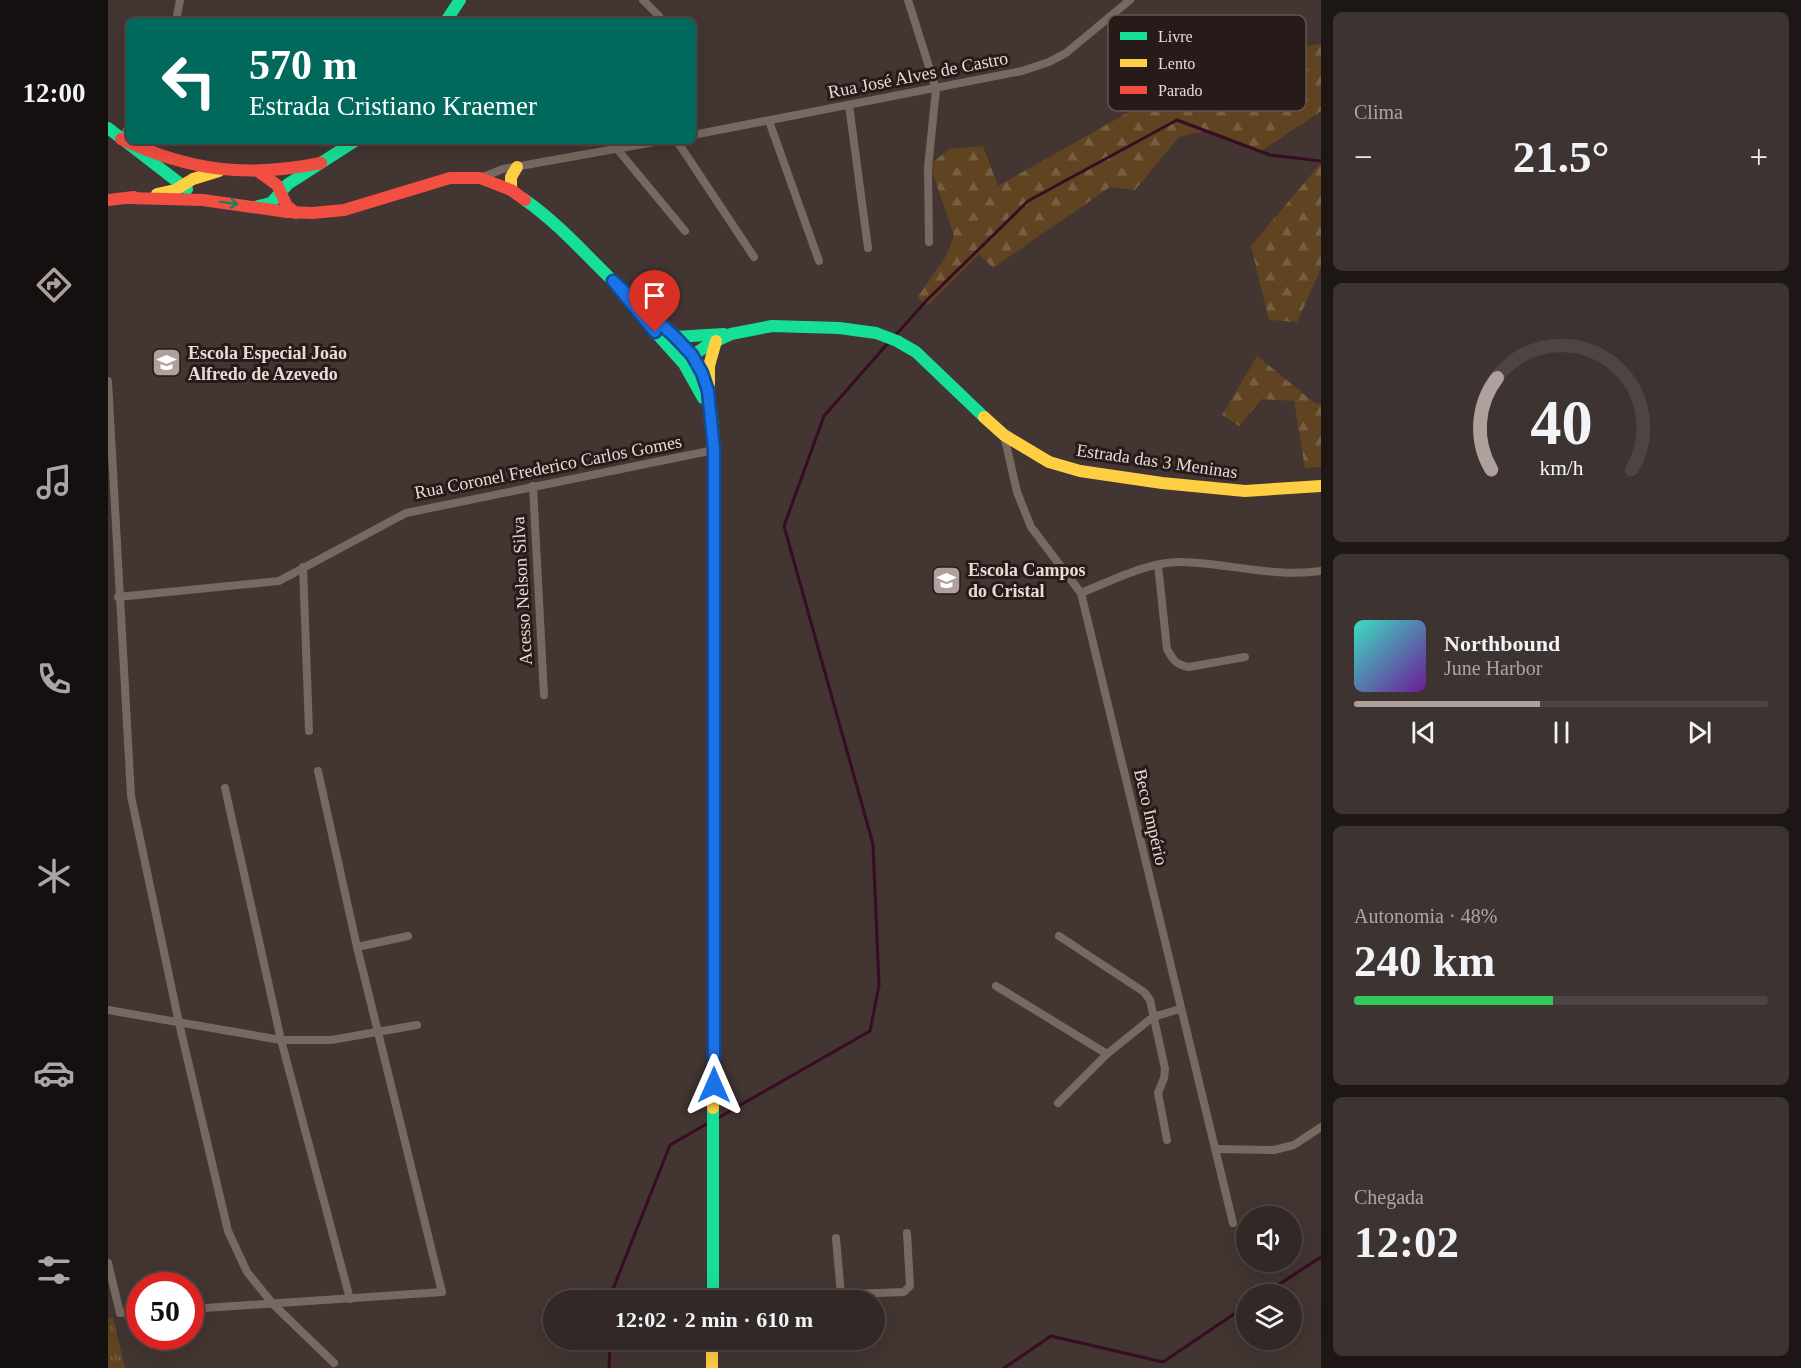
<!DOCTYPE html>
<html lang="pt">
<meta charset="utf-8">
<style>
body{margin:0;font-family:Georgia,serif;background:#3d3432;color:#f1f3f6;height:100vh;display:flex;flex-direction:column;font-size:22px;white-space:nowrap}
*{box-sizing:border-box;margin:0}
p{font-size:20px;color:#a8a6a7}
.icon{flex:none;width:33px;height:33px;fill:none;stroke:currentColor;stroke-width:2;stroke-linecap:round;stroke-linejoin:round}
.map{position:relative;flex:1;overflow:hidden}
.panel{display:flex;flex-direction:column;gap:12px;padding:12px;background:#1c1615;width:480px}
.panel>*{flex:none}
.hud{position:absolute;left:18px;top:18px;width:570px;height:126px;border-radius:9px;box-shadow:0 6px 24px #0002,0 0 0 2px #4d4443;background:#00695c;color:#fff;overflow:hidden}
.controls{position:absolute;left:1128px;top:1206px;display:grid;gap:12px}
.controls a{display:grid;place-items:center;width:66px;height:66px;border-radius:50%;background:#322826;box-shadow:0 6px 24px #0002,0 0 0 2px #4d4443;font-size:30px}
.speed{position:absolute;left:18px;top:1272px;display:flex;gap:12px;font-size:30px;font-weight:700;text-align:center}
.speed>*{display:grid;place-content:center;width:78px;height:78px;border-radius:50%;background:#322826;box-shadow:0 6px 24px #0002,0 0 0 2px #4d4443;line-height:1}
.speed .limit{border:9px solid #d22;background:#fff;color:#111}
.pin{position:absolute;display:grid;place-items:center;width:51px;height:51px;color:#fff;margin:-62px -26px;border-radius:50% 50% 50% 0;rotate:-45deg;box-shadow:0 0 6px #0007}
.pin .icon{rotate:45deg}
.me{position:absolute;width:66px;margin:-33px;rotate:0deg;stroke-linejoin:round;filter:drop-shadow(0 0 4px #0008)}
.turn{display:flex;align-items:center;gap:21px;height:126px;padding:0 24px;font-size:27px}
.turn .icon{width:78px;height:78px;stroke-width:2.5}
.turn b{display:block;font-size:42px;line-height:51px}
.big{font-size:45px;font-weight:600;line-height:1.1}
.panel .card{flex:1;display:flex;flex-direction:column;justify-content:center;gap:9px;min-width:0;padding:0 21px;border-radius:9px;background:#3d3432}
.panel .dial{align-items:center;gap:0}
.dial svg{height:156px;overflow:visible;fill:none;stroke:#4d4443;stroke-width:7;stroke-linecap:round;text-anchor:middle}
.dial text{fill:#f1f3f6;stroke:none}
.song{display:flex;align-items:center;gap:18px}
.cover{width:72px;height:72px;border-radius:9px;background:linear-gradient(135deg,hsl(170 70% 55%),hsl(280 70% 35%))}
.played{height:6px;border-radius:3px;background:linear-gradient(90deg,#afa09d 45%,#4d4443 45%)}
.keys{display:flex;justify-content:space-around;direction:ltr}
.heat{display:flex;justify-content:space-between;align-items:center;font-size:33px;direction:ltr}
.charge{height:9px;border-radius:4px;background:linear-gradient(90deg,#34c759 48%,#4d4443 0)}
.trip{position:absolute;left:435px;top:1290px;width:342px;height:60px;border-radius:30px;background:#322826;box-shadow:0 6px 24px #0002,0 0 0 2px #4d4443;font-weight:600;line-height:60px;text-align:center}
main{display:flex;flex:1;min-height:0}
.tab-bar{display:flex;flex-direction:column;width:108px;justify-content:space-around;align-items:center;background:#14100f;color:#a8a6a7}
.tab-bar .icon{width:42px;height:42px}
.tab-bar .on{color:#afa09d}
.tab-bar b{font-size:27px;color:#f1f3f6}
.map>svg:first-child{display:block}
.forest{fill:url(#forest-firs)}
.park{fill:url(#park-tufts)}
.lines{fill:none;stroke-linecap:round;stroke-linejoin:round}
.stream{stroke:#380c24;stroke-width:3}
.street{stroke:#776961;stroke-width:8}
.fast{stroke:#16e098;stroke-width:12}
.slow{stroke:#ffcf43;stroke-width:12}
.jam{stroke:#f24e42;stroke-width:12}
.oneway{stroke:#1e7e58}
.route-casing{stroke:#114b97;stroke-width:15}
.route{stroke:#1a73e8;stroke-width:10}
.labels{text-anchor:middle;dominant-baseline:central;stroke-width:6;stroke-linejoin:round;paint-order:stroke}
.street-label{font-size:18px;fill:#ead9d6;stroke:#271b19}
.poi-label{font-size:18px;font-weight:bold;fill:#ead9d6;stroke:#271b19;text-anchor:start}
.key{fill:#271b19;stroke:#625452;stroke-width:1.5}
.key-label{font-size:16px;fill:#ead9d6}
</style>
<main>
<nav class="tab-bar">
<b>12:00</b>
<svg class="icon on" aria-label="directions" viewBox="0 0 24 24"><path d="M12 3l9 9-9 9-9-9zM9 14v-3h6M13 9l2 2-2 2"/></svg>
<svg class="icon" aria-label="music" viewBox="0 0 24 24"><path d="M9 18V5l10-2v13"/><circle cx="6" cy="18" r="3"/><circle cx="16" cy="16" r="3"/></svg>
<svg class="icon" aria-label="phone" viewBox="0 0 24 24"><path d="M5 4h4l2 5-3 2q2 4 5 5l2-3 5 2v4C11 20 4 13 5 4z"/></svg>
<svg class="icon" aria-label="climate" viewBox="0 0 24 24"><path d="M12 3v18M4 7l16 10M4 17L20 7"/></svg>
<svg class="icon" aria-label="car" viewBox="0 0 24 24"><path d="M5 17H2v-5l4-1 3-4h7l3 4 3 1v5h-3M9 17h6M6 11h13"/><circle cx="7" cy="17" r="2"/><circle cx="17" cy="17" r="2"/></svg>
<svg class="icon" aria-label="filters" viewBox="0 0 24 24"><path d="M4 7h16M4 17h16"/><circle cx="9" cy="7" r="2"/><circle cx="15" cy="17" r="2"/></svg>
</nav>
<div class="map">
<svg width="1213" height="1368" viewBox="0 0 1213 1368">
<defs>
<pattern id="forest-firs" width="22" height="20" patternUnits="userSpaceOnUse" patternTransform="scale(1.5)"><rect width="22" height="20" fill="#604421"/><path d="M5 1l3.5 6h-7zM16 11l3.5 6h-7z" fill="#775e40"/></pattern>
<pattern id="park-tufts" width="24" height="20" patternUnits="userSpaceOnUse" patternTransform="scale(1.5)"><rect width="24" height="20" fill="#604421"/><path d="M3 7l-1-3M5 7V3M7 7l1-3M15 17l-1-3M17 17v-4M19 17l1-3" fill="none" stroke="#775e40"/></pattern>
</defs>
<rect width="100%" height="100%" fill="#423532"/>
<g class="forest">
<polygon points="1213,44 1213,111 1152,152 1101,130 1071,137 1027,190 1002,187 885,268 871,254 820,305 809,298 838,256 846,236 822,165 841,149 875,146 890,186 1122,55"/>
<polygon points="1213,163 1213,268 1189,322 1161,320 1143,246"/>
<polygon points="1149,356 1208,404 1213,403 1213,467 1197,468 1186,401 1154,399 1131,426 1114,415"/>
</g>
<polygon class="park" points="0,1318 5,1318 17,1368 0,1368"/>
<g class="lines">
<g class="stream">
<polyline points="786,337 818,301 920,201 1069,120 1162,155 1213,161"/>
<polyline points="608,1119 762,1031 771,985 765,844 676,526 716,416 781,342"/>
<polyline points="1156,1294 1213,1257"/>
<polyline points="504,1300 505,1289 562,1145 602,1122"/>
<polyline points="501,1368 502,1340"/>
<polyline points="896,1368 943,1336 1055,1362 1138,1306"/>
</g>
<g class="street">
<polyline points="535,0 551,16"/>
<polyline points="800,0 828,89 820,168 821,242"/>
<polyline points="68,21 72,0"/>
<polyline points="741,105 760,248"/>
<polyline points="661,121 711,261"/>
<polyline points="585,135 914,71 941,62 958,53 1022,0"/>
<polyline points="13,139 21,127"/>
<polyline points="569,141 646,257"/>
<polyline points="510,150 577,231"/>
<polyline points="372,178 395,169 552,141"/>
<polyline points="0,381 23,796 71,1023 120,1231 139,1272 165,1304 226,1363"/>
<polyline points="896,435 909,492 923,527 973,593 1125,1223"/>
<polyline points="425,486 436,695"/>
<path d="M1050 565 1059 649C1065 660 1068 665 1081 667L1137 657"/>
<polyline points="195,567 201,731"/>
<path d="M973 593C1003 581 1041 561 1074 562 1120 563 1167 578 1213 571"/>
<polyline points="10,597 171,581 298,513 606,450"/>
<polyline points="117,788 173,1040 242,1299"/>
<polyline points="951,936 1036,992 1042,1000 1057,1069 1056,1078 1050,1093 1059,1140"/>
<polyline points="249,947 300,936"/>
<polyline points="888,986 999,1054"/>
<polyline points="0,1010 173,1040 223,1040 309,1025"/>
<polyline points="950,1103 999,1054 1045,1017 1072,1009"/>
<polyline points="1107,1149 1166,1150 1186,1145 1213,1127"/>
<polyline points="728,1238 733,1295"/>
<polyline points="0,1263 12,1313 32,1312"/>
<polyline points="605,1299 796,1292 802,1286 799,1233"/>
<polyline points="82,1309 334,1292 249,947 210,771"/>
</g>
<g class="fast">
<polyline points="338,21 352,0"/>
<polyline points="0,128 79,189"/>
<path d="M417 200C450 223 476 253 504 280 533 308 581 338 595 376 609 413 606 467 606 507 606 560 606 613 606 667"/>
<polyline points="150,206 163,203 180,184 247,141"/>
<polyline points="532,315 576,364 595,398"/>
<polyline points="567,337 616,334"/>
<polyline points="575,362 600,345 623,334 664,326 731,328 768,333 789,341 808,352 876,417"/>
<polyline points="605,1300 605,1108"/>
</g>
<g class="slow">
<polyline points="403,190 403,177 409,167"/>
<polyline points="49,194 67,190 85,179 111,171"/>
<polyline points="601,384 601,366 608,341"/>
<polyline points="876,417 896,435 941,462 972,471 1054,483 1137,491 1213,486"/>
<polyline points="605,1108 606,667"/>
<polyline points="604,1340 604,1368"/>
</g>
<g class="jam">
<path d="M13 139C82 171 139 178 213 163"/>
<polyline points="151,172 169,185 179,206 188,213"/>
<polyline points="20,198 95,200 179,212 204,213 236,210 342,178 372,178 403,190 417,200"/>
<polyline points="0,200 26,197"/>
</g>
</g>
<defs><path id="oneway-shaft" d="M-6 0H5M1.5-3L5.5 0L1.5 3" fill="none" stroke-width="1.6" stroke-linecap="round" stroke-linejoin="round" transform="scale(1.5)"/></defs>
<use class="oneway" href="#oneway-shaft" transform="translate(121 203) rotate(7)"/>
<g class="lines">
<defs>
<polyline id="route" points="547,332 505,281 567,337 584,355 594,373 600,391 606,450 606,1085"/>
</defs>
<use href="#route" class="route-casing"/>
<use href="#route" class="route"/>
</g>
<defs>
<symbol id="school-square" viewBox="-11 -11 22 22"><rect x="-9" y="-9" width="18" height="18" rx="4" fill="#afa09d" stroke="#271b19"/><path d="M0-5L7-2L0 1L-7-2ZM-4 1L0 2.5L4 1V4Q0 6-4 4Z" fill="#fff"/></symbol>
</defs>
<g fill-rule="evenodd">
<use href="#school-square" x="42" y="346" width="33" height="33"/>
<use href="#school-square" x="822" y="564" width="33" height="33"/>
</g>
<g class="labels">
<g class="street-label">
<text transform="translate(810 75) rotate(-11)">Rua José Alves de Castro</text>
<text transform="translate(1049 461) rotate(8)">Estrada das 3 Meninas</text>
<text transform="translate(440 467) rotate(-11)">Rua Coronel Frederico Carlos Gomes</text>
<text transform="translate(414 591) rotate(-93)">Acesso Nelson Silva</text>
<text transform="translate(1043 817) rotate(77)">Beco Império</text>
</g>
<g class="poi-label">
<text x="80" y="353">Escola Especial João<tspan x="80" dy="21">Alfredo de Azevedo</tspan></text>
<text x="860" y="570">Escola Campos<tspan x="860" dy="21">do Cristal</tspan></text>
</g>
</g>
<rect x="1000" y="15" width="198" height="96" rx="9" class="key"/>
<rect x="1012" y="32" width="27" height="8" fill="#16e098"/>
<rect x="1012" y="59" width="27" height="8" fill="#ffcf43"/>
<rect x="1012" y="86" width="27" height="8" fill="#f24e42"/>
<g class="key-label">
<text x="1050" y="42">Livre</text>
<text x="1050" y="69">Lento</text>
<text x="1050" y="96">Parado</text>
</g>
</svg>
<div class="controls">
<a><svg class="icon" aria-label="sound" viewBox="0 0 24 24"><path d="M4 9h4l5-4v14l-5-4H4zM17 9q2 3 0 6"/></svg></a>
<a><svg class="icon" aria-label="layers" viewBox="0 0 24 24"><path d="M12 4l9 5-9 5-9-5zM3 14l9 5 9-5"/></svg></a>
</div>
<div class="speed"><div class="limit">50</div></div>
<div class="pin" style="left:547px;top:332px;background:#d93025"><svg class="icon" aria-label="arrive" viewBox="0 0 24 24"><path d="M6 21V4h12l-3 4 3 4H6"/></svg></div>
<svg class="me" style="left:606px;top:1085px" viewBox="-20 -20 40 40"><path d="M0-17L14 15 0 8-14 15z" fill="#1a73e8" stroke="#fff" stroke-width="4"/></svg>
<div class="trip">12:02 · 2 min · 610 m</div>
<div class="hud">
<div class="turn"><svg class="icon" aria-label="left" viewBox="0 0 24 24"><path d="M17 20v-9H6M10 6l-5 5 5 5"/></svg><div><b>570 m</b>Estrada Cristiano Kraemer</div></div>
</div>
</div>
<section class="panel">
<div class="card"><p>Clima</p>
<div class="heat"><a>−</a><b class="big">21.5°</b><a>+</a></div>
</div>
<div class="card dial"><svg viewBox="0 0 100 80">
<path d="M14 69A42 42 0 1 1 86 69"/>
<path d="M14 69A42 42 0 0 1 17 22" stroke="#afa09d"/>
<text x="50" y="56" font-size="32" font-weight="700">40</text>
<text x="50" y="72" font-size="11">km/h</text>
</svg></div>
<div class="card">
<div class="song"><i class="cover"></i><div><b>Northbound</b><p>June Harbor</p></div></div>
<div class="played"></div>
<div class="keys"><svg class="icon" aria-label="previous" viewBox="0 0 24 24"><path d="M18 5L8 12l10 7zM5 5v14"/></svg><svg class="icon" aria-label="pause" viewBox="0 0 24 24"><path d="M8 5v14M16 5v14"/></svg><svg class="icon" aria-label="next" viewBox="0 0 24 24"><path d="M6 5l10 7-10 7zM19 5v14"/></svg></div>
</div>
<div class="card"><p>Autonomia · 48%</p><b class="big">240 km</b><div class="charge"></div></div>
<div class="card"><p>Chegada</p><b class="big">12:02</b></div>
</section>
</main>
